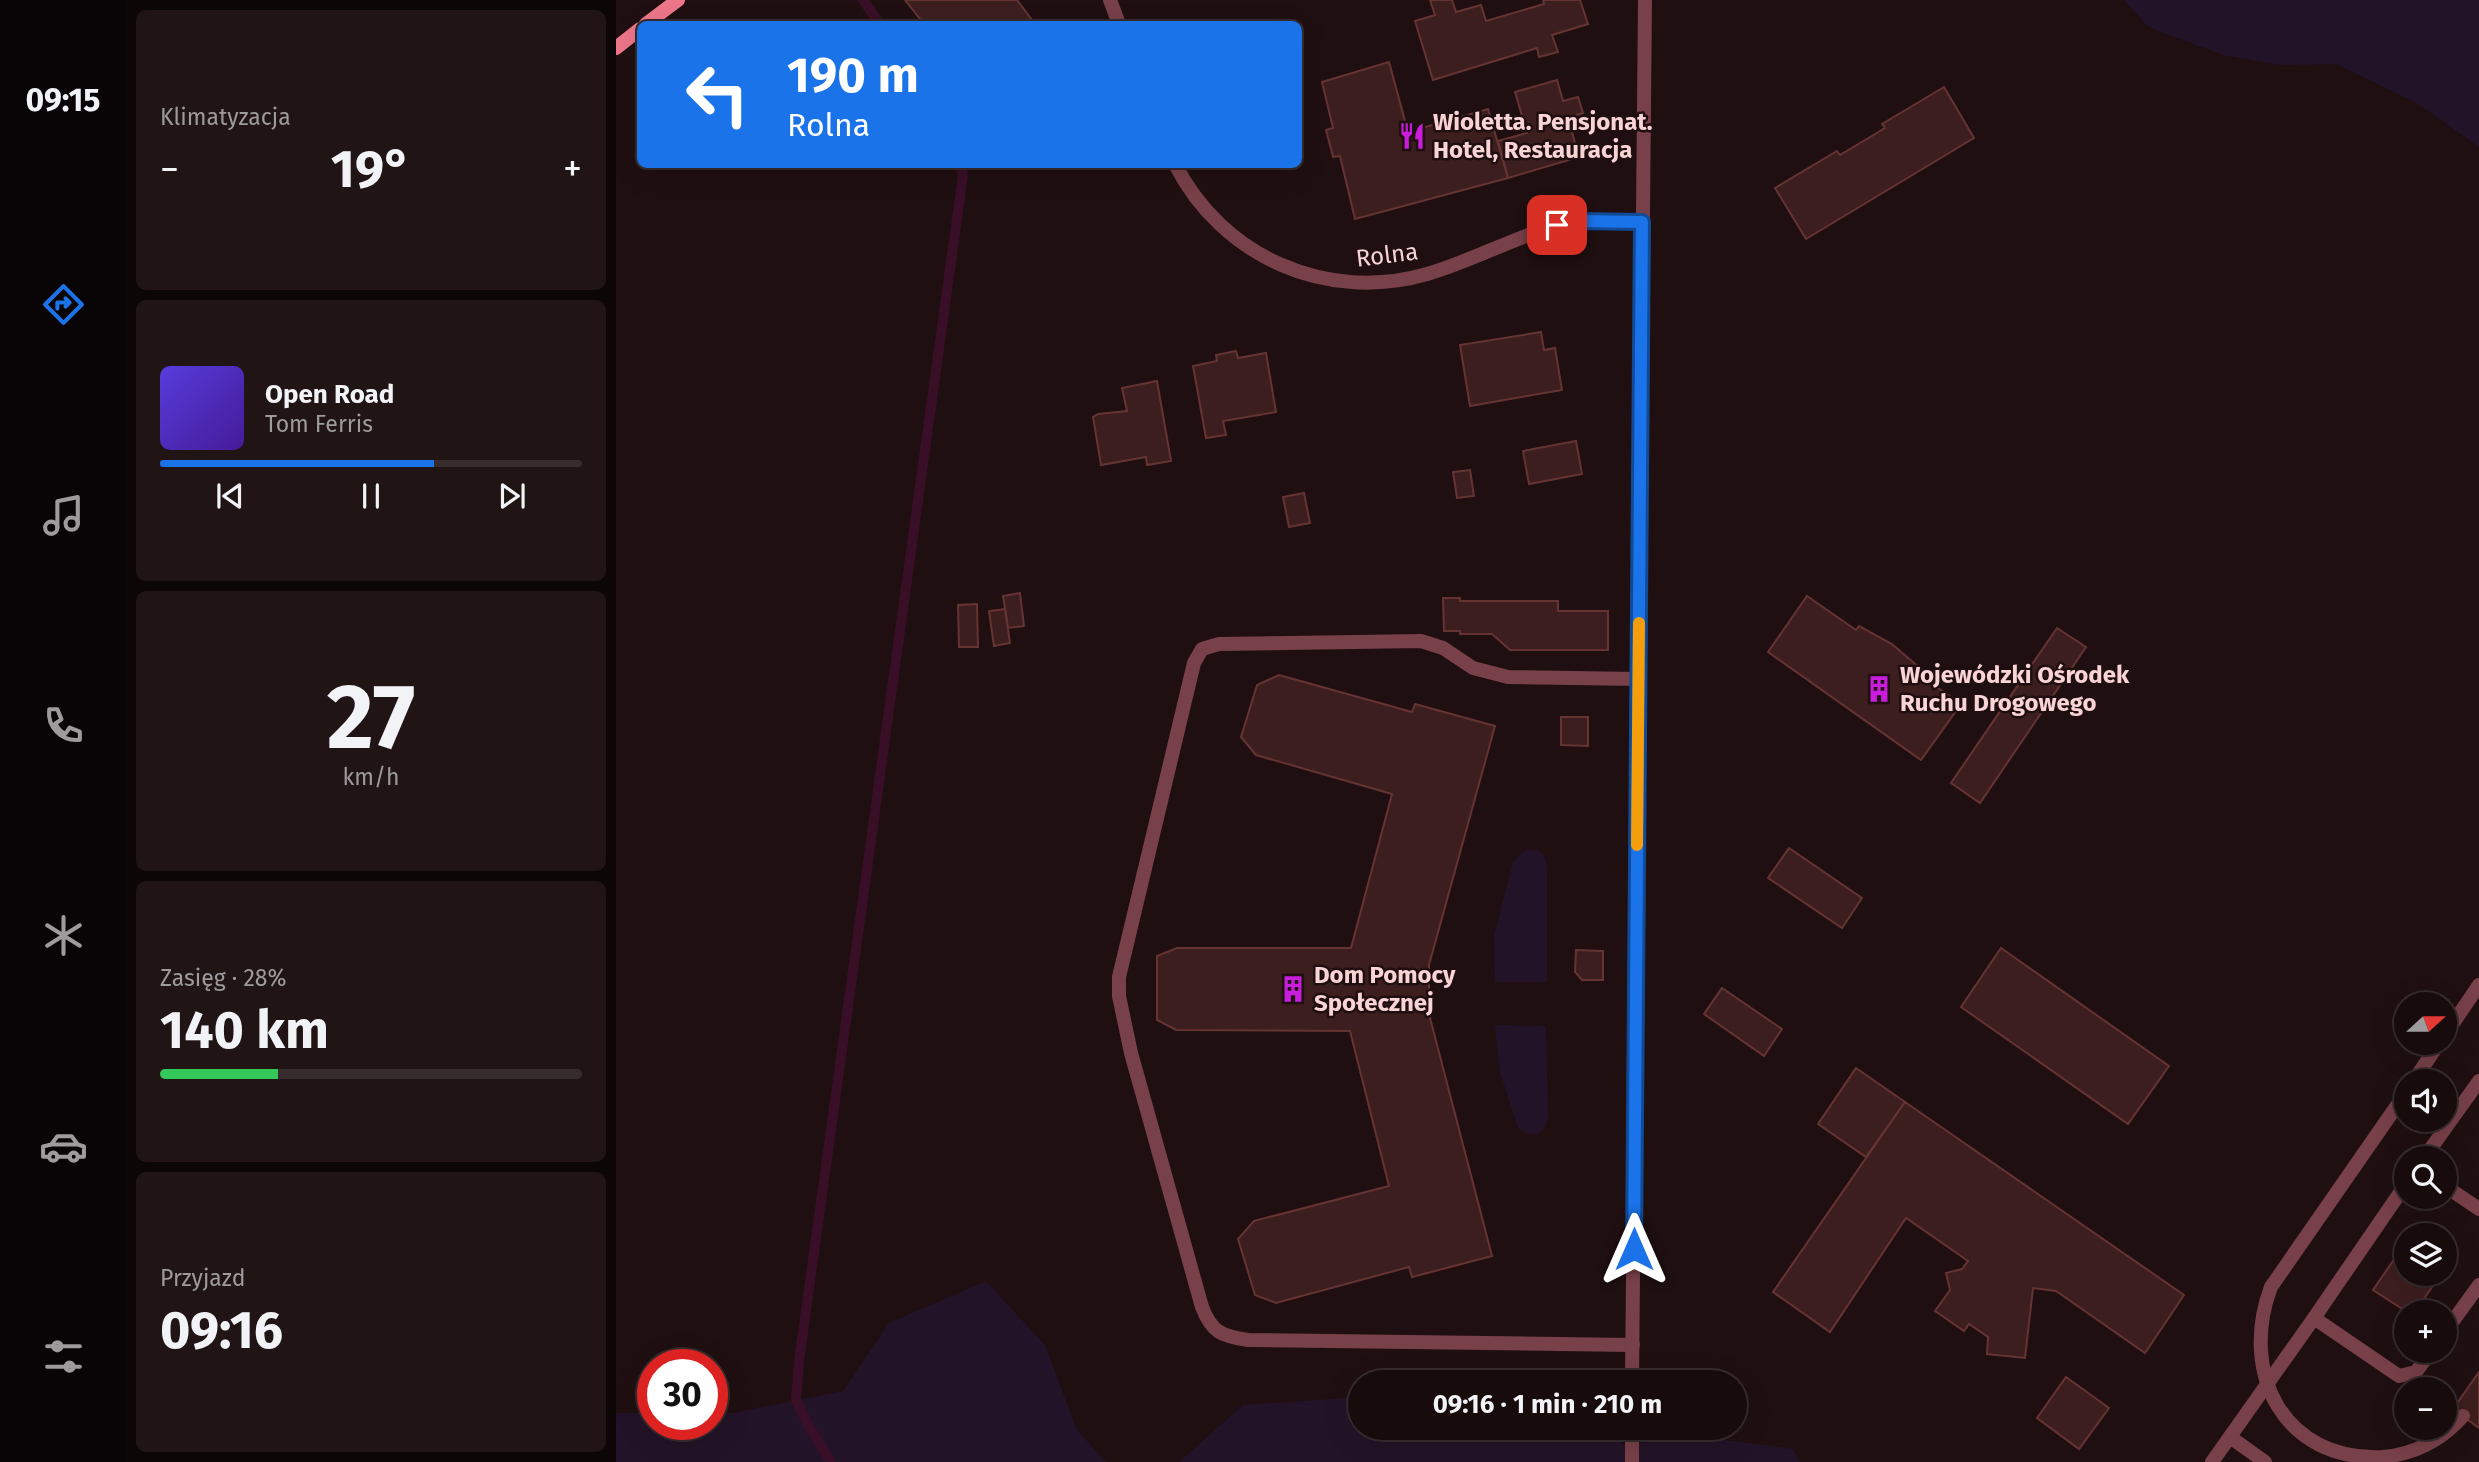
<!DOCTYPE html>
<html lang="pl">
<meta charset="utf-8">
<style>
body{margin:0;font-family:"Fira Sans",sans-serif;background:#201415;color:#f1f3f6;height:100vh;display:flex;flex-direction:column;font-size:26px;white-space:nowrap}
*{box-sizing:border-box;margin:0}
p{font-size:23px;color:#9e9b9d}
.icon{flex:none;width:38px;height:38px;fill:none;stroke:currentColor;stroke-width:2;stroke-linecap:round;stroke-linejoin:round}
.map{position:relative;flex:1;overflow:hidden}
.panel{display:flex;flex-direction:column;gap:10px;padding:10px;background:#0d0607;width:490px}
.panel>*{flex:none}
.hud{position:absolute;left:21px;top:21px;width:665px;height:147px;border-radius:10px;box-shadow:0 7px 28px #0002,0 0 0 2px #362b2d;background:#1a73e8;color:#fff;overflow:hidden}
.needle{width:46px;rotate:69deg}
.controls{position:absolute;left:1778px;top:992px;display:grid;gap:14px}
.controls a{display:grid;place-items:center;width:63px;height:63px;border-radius:50%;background:#170b0c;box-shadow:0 7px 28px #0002,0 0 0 2px #362b2d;font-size:35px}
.speed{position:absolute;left:21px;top:1349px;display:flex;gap:14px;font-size:35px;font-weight:700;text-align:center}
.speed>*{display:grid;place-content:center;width:91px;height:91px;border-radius:50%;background:#170b0c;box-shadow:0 7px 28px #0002,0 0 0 2px #362b2d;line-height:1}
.speed .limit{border:10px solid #d22;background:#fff;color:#111}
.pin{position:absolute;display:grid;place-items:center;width:60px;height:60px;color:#fff;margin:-30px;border-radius:14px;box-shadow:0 4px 10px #0006}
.me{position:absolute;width:77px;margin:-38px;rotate:0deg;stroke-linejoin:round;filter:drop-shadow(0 0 5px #0008)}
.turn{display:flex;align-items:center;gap:24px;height:147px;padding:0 35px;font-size:32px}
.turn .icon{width:91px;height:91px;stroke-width:2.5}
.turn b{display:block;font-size:49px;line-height:60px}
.big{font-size:52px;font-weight:700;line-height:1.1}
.panel .widget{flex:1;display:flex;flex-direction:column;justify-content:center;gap:10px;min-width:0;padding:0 24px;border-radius:10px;background:#201415}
.panel .dial{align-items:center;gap:0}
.dial b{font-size:91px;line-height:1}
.song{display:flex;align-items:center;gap:21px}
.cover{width:84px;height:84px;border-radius:10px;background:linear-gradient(135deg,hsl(250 70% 55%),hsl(260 70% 35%))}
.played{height:7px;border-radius:4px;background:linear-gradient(90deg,#1a73e8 65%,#362b2d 65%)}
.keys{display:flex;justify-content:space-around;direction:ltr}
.heat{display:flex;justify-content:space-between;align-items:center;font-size:38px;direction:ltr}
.charge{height:10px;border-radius:5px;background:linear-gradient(90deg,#34c759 28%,#362b2d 0)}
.trip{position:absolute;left:732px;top:1370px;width:399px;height:70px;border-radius:35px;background:#170b0c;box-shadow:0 7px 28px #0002,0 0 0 2px #362b2d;font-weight:700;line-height:70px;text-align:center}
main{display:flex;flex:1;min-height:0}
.dock{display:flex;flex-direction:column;width:126px;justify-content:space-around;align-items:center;background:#090405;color:#9e9b9d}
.dock .icon{width:49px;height:49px}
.dock .current{color:#1a73e8}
.dock b{font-size:32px;color:#f1f3f6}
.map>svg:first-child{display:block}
.green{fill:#231328}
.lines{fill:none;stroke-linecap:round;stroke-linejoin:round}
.stream{stroke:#380f26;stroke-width:10}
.building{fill:#3d1e1e;stroke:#633;stroke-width:2}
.lane{stroke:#784049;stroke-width:14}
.street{stroke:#784049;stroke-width:14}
.secondary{stroke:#ed768a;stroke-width:14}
.lane-bridge{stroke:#784049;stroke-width:14}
.route-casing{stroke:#114b97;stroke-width:18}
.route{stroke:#1a73e8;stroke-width:12}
.slow{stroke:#f59e0b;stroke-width:12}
.labels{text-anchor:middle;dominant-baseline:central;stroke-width:5;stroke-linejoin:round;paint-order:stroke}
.poi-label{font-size:24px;font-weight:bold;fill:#f9d3d6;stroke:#1f0f10;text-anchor:start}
.street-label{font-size:24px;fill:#f9d3d6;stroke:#1f0f10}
</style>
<main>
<nav class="dock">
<b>09:15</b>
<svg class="icon current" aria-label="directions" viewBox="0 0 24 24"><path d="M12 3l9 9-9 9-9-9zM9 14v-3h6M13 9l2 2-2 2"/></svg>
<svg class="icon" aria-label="music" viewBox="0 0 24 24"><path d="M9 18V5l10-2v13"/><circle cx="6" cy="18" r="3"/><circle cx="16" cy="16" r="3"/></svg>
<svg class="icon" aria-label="phone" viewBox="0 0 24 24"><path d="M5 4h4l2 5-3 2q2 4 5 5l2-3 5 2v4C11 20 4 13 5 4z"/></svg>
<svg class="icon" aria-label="climate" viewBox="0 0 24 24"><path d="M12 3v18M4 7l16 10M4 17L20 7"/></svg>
<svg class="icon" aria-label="car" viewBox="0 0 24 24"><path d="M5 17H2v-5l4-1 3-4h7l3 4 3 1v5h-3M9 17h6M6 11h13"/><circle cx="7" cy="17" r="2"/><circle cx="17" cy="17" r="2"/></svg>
<svg class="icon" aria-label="filters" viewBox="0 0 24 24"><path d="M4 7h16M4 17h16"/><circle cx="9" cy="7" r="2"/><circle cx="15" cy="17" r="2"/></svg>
</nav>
<section class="panel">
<div class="widget"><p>Klimatyzacja</p>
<div class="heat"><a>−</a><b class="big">19°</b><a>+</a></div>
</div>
<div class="widget">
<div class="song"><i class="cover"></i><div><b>Open Road</b><p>Tom Ferris</p></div></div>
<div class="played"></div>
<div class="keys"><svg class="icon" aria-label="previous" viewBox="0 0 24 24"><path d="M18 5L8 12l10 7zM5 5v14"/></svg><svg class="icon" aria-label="pause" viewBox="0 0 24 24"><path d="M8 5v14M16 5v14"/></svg><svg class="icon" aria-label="next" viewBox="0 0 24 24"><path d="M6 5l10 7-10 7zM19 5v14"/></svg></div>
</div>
<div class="widget dial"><b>27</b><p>km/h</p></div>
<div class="widget"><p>Zasięg · 28%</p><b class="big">140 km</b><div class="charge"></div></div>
<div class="widget"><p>Przyjazd</p><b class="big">09:16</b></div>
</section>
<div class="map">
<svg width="1863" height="1462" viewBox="0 0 1863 1462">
<rect width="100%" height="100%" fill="#1f0f10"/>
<g class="green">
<polygon points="1508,0 1863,0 1863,147 1799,102 1720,64 1664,65 1607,55 1532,27"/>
<polygon points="910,849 921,850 928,855 931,866 931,982 879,982 878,936 897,862"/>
<path d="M879 1025 930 1026 932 1119C928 1136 915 1139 902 1128L883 1069Z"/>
<polygon points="370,1281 429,1345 461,1430 490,1462 0,1462 0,1413 37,1413 37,1424 96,1424 96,1413 117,1413 227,1391 273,1323"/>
<polygon points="744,1397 744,1428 991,1428 1008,1445 1079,1436 1177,1449 1184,1462 563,1462 627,1405"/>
</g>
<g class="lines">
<g class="stream">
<polyline points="247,0 264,24"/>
<polyline points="215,1462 192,1425 180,1400 183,1361 347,175 345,164"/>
</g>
</g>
<g class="building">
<polygon points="289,0 401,0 419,24 317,24 314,20 308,24"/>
<polygon points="814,0 836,0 840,12 865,5 870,21 928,4 927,0 964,0 972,24 936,35 942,52 923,57 921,48 817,80 799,21 819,15"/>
<polygon points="773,62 792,132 872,109 892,178 739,219 724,156 717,157 710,130 717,128 706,82"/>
<polygon points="941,80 947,101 962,97 967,113 952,118 963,157 892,178 882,141 911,133 899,92"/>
<polygon points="1328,87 1358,138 1190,239 1159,188 1221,151 1224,155 1269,128 1266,124"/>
<polygon points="925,332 928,350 939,348 946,390 854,406 844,345"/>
<polygon points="620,351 622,358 650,353 660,412 607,421 610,435 590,438 577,366 601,361 600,355"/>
<polygon points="541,381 555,461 531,465 530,457 485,465 477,417 482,414 511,411 506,388"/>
<polygon points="960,441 966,474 913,484 907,451"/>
<polygon points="854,470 858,496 841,498 837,472"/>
<polygon points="688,493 694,523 673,527 667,497"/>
<polygon points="404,593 408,626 392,628 387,596"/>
<polygon points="1191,596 1240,630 1243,626 1276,644 1305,669 1302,674 1345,704 1305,760 1152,652"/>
<polygon points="827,598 844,598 844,601 942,601 942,611 992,611 992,650 894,650 876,634 844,634 844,631 828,631"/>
<polygon points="361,604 362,647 343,647 342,605"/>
<polygon points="389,609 394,643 378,646 373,611"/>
<polygon points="1441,628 1470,647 1364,803 1335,783"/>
<polygon points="663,675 796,712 799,704 879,726 813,965 813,1014 876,1256 796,1277 793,1267 660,1303 639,1295 622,1239 638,1221 773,1186 734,1031 560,1030 541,1020 541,956 561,948 735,948 776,794 640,755 625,737 641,685"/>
<polygon points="945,717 972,717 972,746 945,745"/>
<polygon points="1173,848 1246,898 1226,928 1152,878"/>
<polygon points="1385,948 1553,1066 1512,1124 1345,1007"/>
<polygon points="960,950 987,951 987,980 966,980 959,972"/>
<polygon points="1106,988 1166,1029 1148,1056 1088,1014"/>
<polygon points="1240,1068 1289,1102 1250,1157 1202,1124"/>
<polygon points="1289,1102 1568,1295 1529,1353 1440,1291 1417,1288 1409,1358 1371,1354 1372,1337 1353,1324 1348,1331 1319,1311 1334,1290 1330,1273 1346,1269 1352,1261 1290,1218 1214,1332 1157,1292"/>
<polygon points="1790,1242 1790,1274 1825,1274 1799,1312 1791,1312 1757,1290"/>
<polygon points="1863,1372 1863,1428 1837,1409"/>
<polygon points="1450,1377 1493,1408 1463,1449 1421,1418"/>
</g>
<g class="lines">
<g class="lane">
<polyline points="1829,1035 1863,985"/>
<polyline points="1797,1082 1823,1043"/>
<polyline points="1808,1158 1863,1081"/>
<polyline points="1790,1184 1698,1318 1783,1376 1800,1372 1815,1351"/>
<polyline points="1829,1186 1863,1209"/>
<polyline points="1829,1332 1863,1285"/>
<path d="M1017 1345 632 1340C606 1336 596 1333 586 1307L515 1053 503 996V977L578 663 586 649 603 644 805 641 827 648 857 668 892 677 1022 679"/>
<polyline points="1614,1437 1649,1462"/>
<polyline points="1596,1462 1698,1318"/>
</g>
<g class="street">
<polyline points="494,0 503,24"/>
<path d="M559 164C606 257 711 303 811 274 860 260 907 232 956 222 978 217 1004 222 1026 222"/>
<polyline points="1016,1382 1029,0"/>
<polyline points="1016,1462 1016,1428"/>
</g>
<g class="secondary">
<polyline points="30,24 62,0"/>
<polyline points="0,48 24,29"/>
</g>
<path class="lane-bridge" d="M1789 1094 1655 1287C1623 1372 1667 1462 1767 1457 1798 1454 1826 1440 1847 1416"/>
</g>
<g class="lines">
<defs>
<polyline id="route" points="941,225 960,221 1026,222 1018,1249"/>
</defs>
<use href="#route" class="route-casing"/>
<use href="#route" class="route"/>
<polyline class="slow" points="1021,845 1023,623"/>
</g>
<defs>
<symbol id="restaurant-bare" viewBox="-9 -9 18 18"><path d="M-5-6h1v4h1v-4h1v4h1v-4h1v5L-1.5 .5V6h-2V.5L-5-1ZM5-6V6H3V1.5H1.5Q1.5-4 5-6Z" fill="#c91cdc" stroke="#1f0f10" stroke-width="2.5" paint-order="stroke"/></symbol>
<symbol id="building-bare" viewBox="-9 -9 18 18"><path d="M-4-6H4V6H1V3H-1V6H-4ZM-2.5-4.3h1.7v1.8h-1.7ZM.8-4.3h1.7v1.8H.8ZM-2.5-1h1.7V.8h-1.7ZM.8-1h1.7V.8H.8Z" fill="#c91cdc" stroke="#1f0f10" stroke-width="2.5" paint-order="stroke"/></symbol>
</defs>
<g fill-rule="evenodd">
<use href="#restaurant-bare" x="777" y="117" width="38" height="38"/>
<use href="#building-bare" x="1244" y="670" width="38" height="38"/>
<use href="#building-bare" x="658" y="970" width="38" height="38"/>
</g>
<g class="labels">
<g class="poi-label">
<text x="817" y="122">Wioletta. Pensjonat.<tspan x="817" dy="28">Hotel, Restauracja</tspan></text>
<text x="1284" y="675">Wojewódzki Ośrodek<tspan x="1284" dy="28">Ruchu Drogowego</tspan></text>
<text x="698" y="975">Dom Pomocy<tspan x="698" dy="28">Społecznej</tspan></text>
</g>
<g class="street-label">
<text transform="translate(771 255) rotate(-7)">Rolna</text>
</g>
</g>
</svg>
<div class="controls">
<a><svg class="needle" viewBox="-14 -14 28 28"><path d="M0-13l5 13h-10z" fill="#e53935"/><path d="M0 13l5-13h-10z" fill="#9e9b9d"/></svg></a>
<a><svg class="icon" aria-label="sound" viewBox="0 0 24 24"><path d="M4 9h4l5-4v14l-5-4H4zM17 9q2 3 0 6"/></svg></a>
<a><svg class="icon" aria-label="search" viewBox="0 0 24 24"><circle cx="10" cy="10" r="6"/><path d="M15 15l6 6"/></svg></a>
<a><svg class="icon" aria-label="layers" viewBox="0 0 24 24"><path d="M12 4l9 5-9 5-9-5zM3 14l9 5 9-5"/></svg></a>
<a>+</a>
<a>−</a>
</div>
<div class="speed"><div class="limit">30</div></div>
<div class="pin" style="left:941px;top:225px;background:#d93025"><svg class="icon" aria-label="arrive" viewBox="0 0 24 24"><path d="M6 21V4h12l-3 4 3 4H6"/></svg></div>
<svg class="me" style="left:1018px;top:1249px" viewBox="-20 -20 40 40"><path d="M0-17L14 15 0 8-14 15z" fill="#1a73e8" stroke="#fff" stroke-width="4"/></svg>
<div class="trip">09:16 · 1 min · 210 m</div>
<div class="hud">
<div class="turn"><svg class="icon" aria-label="left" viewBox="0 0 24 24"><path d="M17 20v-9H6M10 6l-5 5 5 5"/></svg><div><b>190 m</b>Rolna</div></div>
</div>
</div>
</main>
